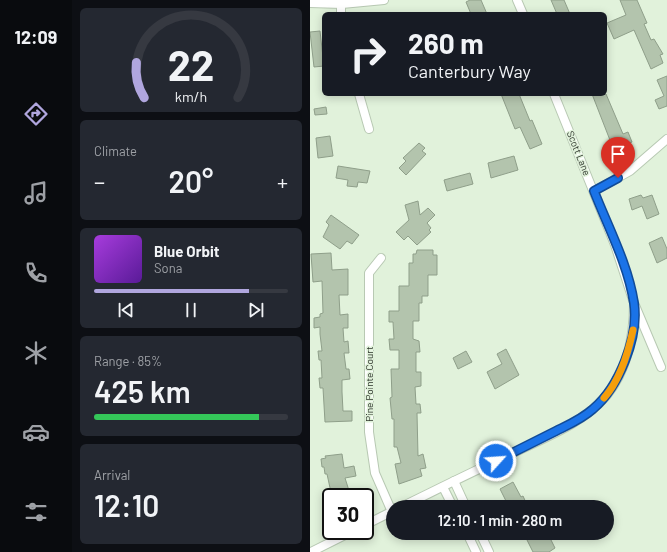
<!DOCTYPE html>
<meta charset="utf-8">
<style>
body{margin:0;font-family:Barlow,sans-serif;background:#242831;color:#f1f3f6;height:100vh;display:flex;flex-direction:column;font-size:15px;white-space:nowrap}
*{box-sizing:border-box;margin:0}
p{font-size:13px;color:#9ea1a6}
.icon{flex:none;width:22px;height:22px;fill:none;stroke:currentColor;stroke-width:2;stroke-linecap:round;stroke-linejoin:round}
.map{position:relative;flex:1;overflow:hidden}
.sheet{display:flex;flex-direction:column;gap:8px;padding:8px;background:#0d0f14;width:238px}
.sheet>*{flex:none}
.top-card{position:absolute;left:12px;top:12px;width:285px;height:84px;border-radius:6px;box-shadow:0 2px 10px #0003;background:#171b24;color:#f1f3f6;overflow:hidden}
.speed{position:absolute;left:12px;top:488px;display:flex;gap:8px;font-size:20px;font-weight:700;text-align:center}
.speed>*{display:grid;place-content:center;width:52px;height:52px;border-radius:50%;background:#171b24;box-shadow:0 2px 10px #0003;line-height:1}
.speed .limit{border:2px solid #111;border-radius:6px;background:#fff;color:#111}
.pin{position:absolute;display:grid;place-items:center;width:34px;height:34px;color:#fff;margin:-41px -17px;border-radius:50% 50% 50% 0;rotate:-45deg;box-shadow:0 0 4px #0007}
.pin .icon{rotate:45deg}
.me{position:absolute;width:44px;margin:-22px;rotate:64deg;stroke-linejoin:round;filter:drop-shadow(0 0 3px #0008)}
.turn{display:flex;align-items:center;gap:14px;height:84px;padding:0 20px;font-size:18px}
.turn .icon{width:52px;height:52px;stroke-width:2.5}
.turn b{display:block;font-size:28px;line-height:34px}
.big{font-size:30px;font-weight:600;line-height:1.1}
.sheet .card{flex:1;display:flex;flex-direction:column;justify-content:center;gap:6px;min-width:0;padding:0 14px;border-radius:6px;background:#242831}
.sheet .dial{align-items:center;gap:0}
.dial svg{height:104px;overflow:visible;fill:none;stroke:#363941;stroke-width:7;stroke-linecap:round;text-anchor:middle}
.dial text{fill:#f1f3f6;stroke:none}
.song{display:flex;align-items:center;gap:12px}
.cover{width:48px;height:48px;border-radius:6px;background:linear-gradient(135deg,hsl(280 70% 55%),hsl(270 70% 35%))}
.played{height:4px;border-radius:2px;background:linear-gradient(90deg,#b0a6de 80%,#363941 80%)}
.keys{display:flex;justify-content:space-around;direction:ltr}
.heat{display:flex;justify-content:space-between;align-items:center;font-size:22px;direction:ltr}
.charge{height:6px;border-radius:3px;background:linear-gradient(90deg,#34c759 85%,#363941 0)}
.trip{position:absolute;left:76px;top:500px;width:228px;height:40px;border-radius:20px;background:#171b24;box-shadow:0 2px 10px #0003;font-weight:600;line-height:40px;text-align:center}
main{display:flex;flex:1;min-height:0}
.menu{display:flex;flex-direction:column;width:72px;justify-content:space-around;align-items:center;background:#090b0e;color:#9ea1a6}
.menu .icon{width:28px;height:28px}
.menu .on{color:#b0a6de}
.menu b{font-size:18px;color:#f1f3f6}
.map>svg:first-child{display:block}
.building{fill:#b3c4ad;stroke:#8f9f8a}
.lines{fill:none;stroke-linecap:round;stroke-linejoin:round}
.minor-casing{stroke:#b8c9b3;stroke-width:10}
.minor{stroke:#fff;stroke-width:8}
.route-casing{stroke:#114b97;stroke-width:10}
.route{stroke:#1a73e8;stroke-width:7}
.slow{stroke:#f59e0b;stroke-width:7}
.labels{text-anchor:middle;dominant-baseline:central;stroke-width:3;stroke-linejoin:round;paint-order:stroke}
.street-label{font-size:10px;fill:#2d342b;stroke:#e1f2db}
</style>
<main>
<nav class="menu">
<b>12:09</b>
<svg class="icon on" aria-label="directions" viewBox="0 0 24 24"><path d="M12 3l9 9-9 9-9-9zM9 14v-3h6M13 9l2 2-2 2"/></svg>
<svg class="icon" aria-label="music" viewBox="0 0 24 24"><path d="M9 18V5l10-2v13"/><circle cx="6" cy="18" r="3"/><circle cx="16" cy="16" r="3"/></svg>
<svg class="icon" aria-label="phone" viewBox="0 0 24 24"><path d="M5 4h4l2 5-3 2q2 4 5 5l2-3 5 2v4C11 20 4 13 5 4z"/></svg>
<svg class="icon" aria-label="climate" viewBox="0 0 24 24"><path d="M12 3v18M4 7l16 10M4 17L20 7"/></svg>
<svg class="icon" aria-label="car" viewBox="0 0 24 24"><path d="M5 17H2v-5l4-1 3-4h7l3 4 3 1v5h-3M9 17h6M6 11h13"/><circle cx="7" cy="17" r="2"/><circle cx="17" cy="17" r="2"/></svg>
<svg class="icon" aria-label="filters" viewBox="0 0 24 24"><path d="M4 7h16M4 17h16"/><circle cx="9" cy="7" r="2"/><circle cx="15" cy="17" r="2"/></svg>
</nav>
<section class="sheet">
<div class="card dial"><svg viewBox="0 0 100 80">
<path d="M14 69A42 42 0 1 1 86 69"/>
<path d="M14 69A42 42 0 0 1 8 42" stroke="#b0a6de"/>
<text x="50" y="56" font-size="32" font-weight="700">22</text>
<text x="50" y="72" font-size="11">km/h</text>
</svg></div>
<div class="card"><p>Climate</p>
<div class="heat"><a>−</a><b class="big">20°</b><a>+</a></div>
</div>
<div class="card">
<div class="song"><i class="cover"></i><div><b>Blue Orbit</b><p>Sona</p></div></div>
<div class="played"></div>
<div class="keys"><svg class="icon" aria-label="previous" viewBox="0 0 24 24"><path d="M18 5L8 12l10 7zM5 5v14"/></svg><svg class="icon" aria-label="pause" viewBox="0 0 24 24"><path d="M8 5v14M16 5v14"/></svg><svg class="icon" aria-label="next" viewBox="0 0 24 24"><path d="M6 5l10 7-10 7zM19 5v14"/></svg></div>
</div>
<div class="card"><p>Range · 85%</p><b class="big">425 km</b><div class="charge"></div></div>
<div class="card"><p>Arrival</p><b class="big">12:10</b></div>
</section>
<div class="map">
<svg width="357" height="552" viewBox="0 0 357 552">
<rect width="100%" height="100%" fill="#e1f2db"/>
<g class="building">
<polygon points="160,0 171,0 177,14 161,14 156,2"/>
<polygon points="241,0 254,0 260,14 247,14"/>
<polygon points="310,0 327,0 337,23 334,24 341,40 344,39 353,54 350,55 353,63 341,69 324,30 304,39 297,23 316,15"/>
<polygon points="10,31 14,66 4,67 0,32"/>
<polygon points="357,76 357,106 349,109 345,100 354,96 347,80"/>
<polygon points="191,94 209,94 220,121 222,120 232,144 220,149 210,127 205,129"/>
<polygon points="282,94 296,94 313,134 318,132 322,142 317,144 319,148 305,153"/>
<polygon points="16,107 17,114 5,115 4,109"/>
<polygon points="20,136 23,156 8,158 6,138"/>
<polygon points="109,143 115,148 112,151 116,154 96,175 89,168 96,161 93,158"/>
<polygon points="204,156 208,170 181,178 178,163"/>
<polygon points="28,166 60,171 57,183 48,182 47,187 37,186 38,180 26,178"/>
<polygon points="160,173 163,184 137,191 134,180"/>
<polygon points="331,195 333,198 342,195 349,214 337,219 332,206 322,210 319,199"/>
<polygon points="108,201 110,215 118,208 125,215 117,223 121,228 119,230 121,232 107,245 98,236 94,240 86,232 99,220 95,205"/>
<polygon points="21,215 49,235 42,244 37,241 30,249 13,237 19,225 16,222"/>
<polygon points="352,237 357,249 357,258 347,263 339,243"/>
<polygon points="107,250 123,250 123,255 127,255 127,275 118,275 118,296 112,296 112,303 109,303 109,321 103,321 103,339 109,341 110,352 106,352 106,372 111,372 111,386 105,387 106,404 110,404 111,413 107,413 108,456 113,454 116,468 110,469 112,476 89,484 85,464 91,463 87,447 84,447 84,419 82,419 80,398 82,397 81,369 89,369 89,350 80,350 79,339 84,339 83,322 79,322 79,311 89,311 89,286 99,286 99,263 103,263 103,254 106,254"/>
<polygon points="21,253 22,270 38,269 38,295 29,295 30,315 38,314 38,328 33,328 34,342 38,341 39,353 34,353 36,369 39,369 40,379 32,380 32,392 33,411 42,411 42,421 15,422 13,388 10,388 9,378 12,378 11,360 9,360 8,351 12,351 10,334 10,327 4,328 4,318 10,317 10,314 13,313 12,281 3,282 1,254"/>
<polygon points="196,349 209,375 185,389 177,372 192,364 187,354"/>
<polygon points="156,351 162,362 148,369 143,358"/>
<polygon points="32,454 34,468 44,466 46,476 35,478 41,497 22,497 17,474 15,474 14,467 12,467 11,459 16,458 15,456"/>
<polygon points="203,482 211,497 213,496 218,507 199,507 190,489"/>
<polygon points="224,533 231,533 234,538 239,536 245,548 239,552 223,552 216,538"/>
</g>
<g class="lines">
<defs>
<g id="minor">
<polyline points="207,0 213,14"/>
<polyline points="0,3 32,4 74,0"/>
<polyline points="31,4 31,14"/>
<polyline points="49,94 59,129"/>
<polyline points="244,94 305,245 324,303 351,367"/>
<polyline points="284,191 320,171 357,139"/>
<polyline points="71,258 59,273 59,432 65,473 82,512"/>
<polyline points="144,481 156,507"/>
<polyline points="133,487 143,507"/>
<path d="M91 507C128 489 164 471 201 454 233 438 273 424 297 395 317 370 324 335 324 303"/>
<polyline points="55,525 83,511"/>
<polyline points="157,533 166,552"/>
<polyline points="170,533 179,552"/>
<polyline points="1,552 43,531"/>
</g>
</defs>
<use href="#minor" class="minor-casing"/>
<use href="#minor" class="minor"/>
</g>
<g class="lines">
<defs>
<path id="route" d="M186 461C206 451 226 441 246 431 258 425 272 419 283 409 309 387 329 337 324 303 318 264 298 227 284 191L308 178"/>
</defs>
<use href="#route" class="route-casing"/>
<use href="#route" class="route"/>
<path class="slow" d="M294 398C310 380 318 354 323 330"/>
</g>
<g class="labels">
<g class="street-label">
<text transform="translate(269 153) rotate(68)">Scott Lane</text>
<text transform="translate(59 384) rotate(-90)">Pine Pointe Court</text>
</g>
</g>
</svg>
<div class="speed"><div class="limit">30</div></div>
<div class="pin" style="left:308px;top:178px;background:#d93025"><svg class="icon" aria-label="arrive" viewBox="0 0 24 24"><path d="M6 21V4h12l-3 4 3 4H6"/></svg></div>
<svg class="me" style="left:186px;top:461px" viewBox="-20 -20 40 40"><circle r="17" fill="#1a73e8" stroke="#fff" stroke-width="3"/><path d="M0-11L8 9 0 5-8 9z" fill="#fff"/></svg>
<div class="trip">12:10 · 1 min · 280 m</div>
<div class="top-card">
<div class="turn"><svg class="icon" aria-label="right" viewBox="0 0 24 24"><path d="M7 20v-9h11M14 6l5 5-5 5"/></svg><div><b>260 m</b>Canterbury Way</div></div>
</div>
</div>
</main>
